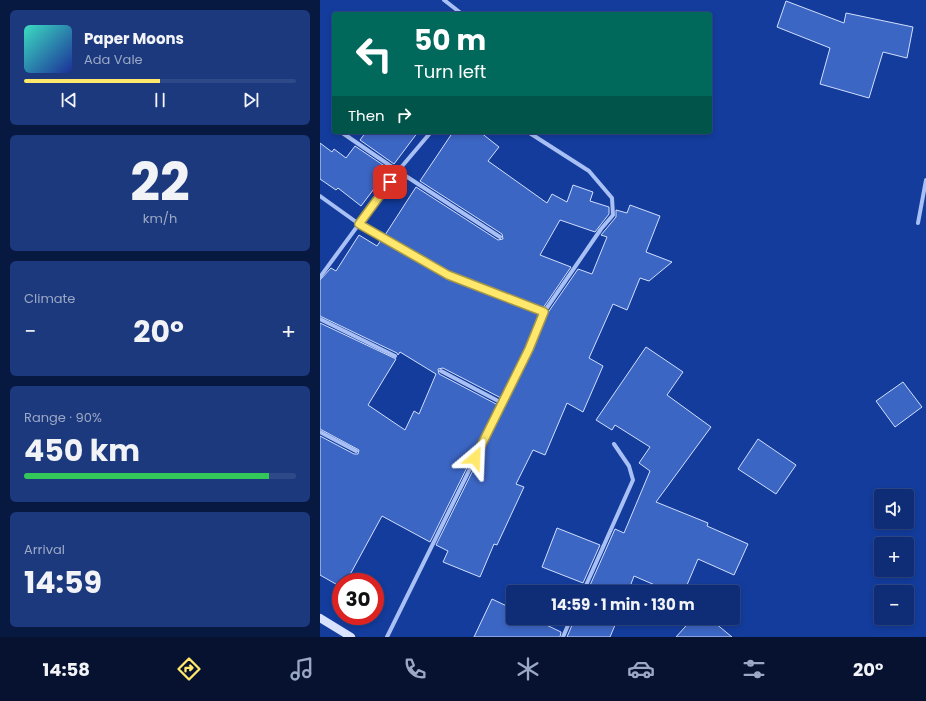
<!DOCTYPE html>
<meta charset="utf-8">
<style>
body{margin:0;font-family:Poppins,sans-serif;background:#1c397e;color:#f1f3f6;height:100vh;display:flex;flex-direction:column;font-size:15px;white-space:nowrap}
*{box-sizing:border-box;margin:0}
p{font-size:13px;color:#9ba8c5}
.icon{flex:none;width:22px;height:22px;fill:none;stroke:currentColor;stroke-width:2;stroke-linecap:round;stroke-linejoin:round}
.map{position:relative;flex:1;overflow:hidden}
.details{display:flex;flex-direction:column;gap:10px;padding:10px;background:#081941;width:320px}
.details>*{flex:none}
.hud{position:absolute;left:12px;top:12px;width:380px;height:122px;border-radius:4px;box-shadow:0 2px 6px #0003,0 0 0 1px #2e4988;background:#00695c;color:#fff;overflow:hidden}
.fabs{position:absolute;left:554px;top:489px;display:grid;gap:8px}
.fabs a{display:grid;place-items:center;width:40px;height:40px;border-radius:4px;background:#0e2d76;box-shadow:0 2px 6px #0003,0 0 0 1px #2e4988;font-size:20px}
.speed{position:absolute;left:12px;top:573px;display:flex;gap:8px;font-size:20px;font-weight:700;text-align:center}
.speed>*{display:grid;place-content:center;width:52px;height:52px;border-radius:50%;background:#0e2d76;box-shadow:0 2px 6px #0003,0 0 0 1px #2e4988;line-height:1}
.speed .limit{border:6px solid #d22;background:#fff;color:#111}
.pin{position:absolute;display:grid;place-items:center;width:34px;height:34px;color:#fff;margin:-17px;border-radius:8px;box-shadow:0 2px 6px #0006}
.me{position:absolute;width:44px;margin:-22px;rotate:26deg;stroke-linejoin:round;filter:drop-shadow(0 0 3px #0008)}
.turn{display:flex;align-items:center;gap:14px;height:84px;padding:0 16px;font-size:18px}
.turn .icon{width:52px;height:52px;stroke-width:2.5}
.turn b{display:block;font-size:28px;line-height:34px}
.then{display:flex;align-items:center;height:38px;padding:0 16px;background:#0003;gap:8px;font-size:15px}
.big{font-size:30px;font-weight:700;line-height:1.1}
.details .tile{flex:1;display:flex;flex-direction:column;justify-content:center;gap:6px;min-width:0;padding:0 14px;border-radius:6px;background:#1c397e}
.details .dial{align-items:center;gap:0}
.dial b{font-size:52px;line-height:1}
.song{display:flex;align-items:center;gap:12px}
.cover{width:48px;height:48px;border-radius:6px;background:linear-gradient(135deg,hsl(170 70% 55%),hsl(230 70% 35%))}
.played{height:4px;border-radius:2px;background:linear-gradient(90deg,#ffe86c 50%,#2e4988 50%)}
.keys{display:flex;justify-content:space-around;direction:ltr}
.heat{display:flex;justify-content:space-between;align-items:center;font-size:22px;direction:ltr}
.charge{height:6px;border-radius:3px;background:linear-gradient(90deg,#34c759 90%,#2e4988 0)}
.trip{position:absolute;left:186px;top:585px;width:234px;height:40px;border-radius:4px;background:#0e2d76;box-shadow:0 2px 6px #0003,0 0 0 1px #2e4988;font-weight:700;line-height:40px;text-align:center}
.tab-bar{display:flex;height:64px;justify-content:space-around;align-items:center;background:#06122f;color:#9ba8c5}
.tab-bar .icon{width:28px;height:28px}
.tab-bar .on{color:#ffe86c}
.tab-bar b{font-size:18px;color:#f1f3f6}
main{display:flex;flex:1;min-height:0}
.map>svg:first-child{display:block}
.building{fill:#3c66c4;stroke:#d1dffd}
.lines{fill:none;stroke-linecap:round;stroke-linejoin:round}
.minor{stroke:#a9c0f4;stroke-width:4}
.secondary{stroke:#d9e3fd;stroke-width:8}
.route-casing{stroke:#a69746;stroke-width:10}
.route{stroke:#ffe86c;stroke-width:7}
</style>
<main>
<section class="details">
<div class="tile">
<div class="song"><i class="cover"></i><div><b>Paper Moons</b><p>Ada Vale</p></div></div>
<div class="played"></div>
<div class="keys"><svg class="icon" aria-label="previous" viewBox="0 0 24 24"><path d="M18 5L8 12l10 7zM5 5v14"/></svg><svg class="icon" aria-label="pause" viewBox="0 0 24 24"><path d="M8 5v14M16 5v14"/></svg><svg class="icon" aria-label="next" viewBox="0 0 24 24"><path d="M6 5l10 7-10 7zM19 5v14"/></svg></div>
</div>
<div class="tile dial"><b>22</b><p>km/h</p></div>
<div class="tile"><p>Climate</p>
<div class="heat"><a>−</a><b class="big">20°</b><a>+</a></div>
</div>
<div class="tile"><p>Range · 90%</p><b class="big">450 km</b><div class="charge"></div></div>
<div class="tile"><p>Arrival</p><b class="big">14:59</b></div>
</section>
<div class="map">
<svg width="606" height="637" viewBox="0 0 606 637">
<rect width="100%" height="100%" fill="#133c9d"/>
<g class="building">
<polygon points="466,1 524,23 526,13 593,27 587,58 563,52 549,98 500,84 510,48 457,27"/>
<polygon points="46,132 98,132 74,164 40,140"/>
<polygon points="133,132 160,132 179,147 168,161 227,203 232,194 247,202 253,185 273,192 270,201 289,207 289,214 275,232 240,220 220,255 251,267 223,308 130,272 65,235 96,187 178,240 183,239 182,234 100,181"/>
<polygon points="0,143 12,152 14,149 26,158 35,146 69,169 41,206 18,188 16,190 0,179"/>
<polygon points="310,205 340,216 326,252 352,262 329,281 320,278 307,310 293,304 269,358 283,366 263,412 247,403 225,455 213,450 196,484 204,487 177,545 174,544 160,577 123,562 128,551 116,545 212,351 227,314 258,269 272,274 287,237 281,235 296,217 296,210 307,213"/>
<polygon points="39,235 57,246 61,240 127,278 219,314 206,348 181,398 123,368 118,369 119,374 178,405 110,542 62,516 26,582 21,582 21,587 0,575 0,436 34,454 38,454 39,450 0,429 0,323 76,359 48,405 85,430 94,411 99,414 116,374 80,352 78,355 77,353 0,316 0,280 11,268 16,271"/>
<polygon points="326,347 363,372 347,395 391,427 336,502 388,523 387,526 428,544 414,575 378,559 364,592 351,592 314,576 308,592 267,592 295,529 304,533 330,471 319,463 330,447 295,425 292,430 276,420"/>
<polygon points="583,382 602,407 575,427 556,401"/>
<polygon points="438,439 476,465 456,494 418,469"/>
<polygon points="237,528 280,545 263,583 222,567"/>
<polygon points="172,599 193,609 193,618 212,618 241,632 240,637 154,637"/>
<polygon points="255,618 298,618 290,637 247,637"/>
<polygon points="373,618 389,618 412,637 356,637"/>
</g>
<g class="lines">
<g class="minor">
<polyline points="124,0 142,14"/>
<polyline points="21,132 78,171 180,237"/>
<polyline points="0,196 39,224 128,275 224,312"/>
<polyline points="598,223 606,180"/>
<polyline points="0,277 78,171 111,132"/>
<polyline points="0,319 75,356"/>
<polyline points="121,371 182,403"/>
<polyline points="0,432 36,451"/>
<polyline points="263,592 313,480 309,466 294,444"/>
<polyline points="67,637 209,349 224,312 281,229 293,215 292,198 269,171 208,132"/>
<polyline points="243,637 251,618"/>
</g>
<polyline class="secondary" points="0,618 31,637"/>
</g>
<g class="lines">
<defs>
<polyline id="route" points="70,182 39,224 128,275 224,312 209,349 155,458"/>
</defs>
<use href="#route" class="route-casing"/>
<use href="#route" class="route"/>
</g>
</svg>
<div class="fabs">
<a><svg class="icon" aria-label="sound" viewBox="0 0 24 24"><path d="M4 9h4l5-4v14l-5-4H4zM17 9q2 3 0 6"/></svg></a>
<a>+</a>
<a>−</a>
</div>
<div class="speed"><div class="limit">30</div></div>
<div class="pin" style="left:70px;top:182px;background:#d93025"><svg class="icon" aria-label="arrive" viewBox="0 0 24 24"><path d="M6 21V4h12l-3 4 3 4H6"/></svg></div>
<svg class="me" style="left:155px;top:458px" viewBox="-20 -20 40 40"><path d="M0-17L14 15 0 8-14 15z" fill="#ffe86c" stroke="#fff" stroke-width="4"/></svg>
<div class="trip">14:59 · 1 min · 130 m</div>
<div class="hud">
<div class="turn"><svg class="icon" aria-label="left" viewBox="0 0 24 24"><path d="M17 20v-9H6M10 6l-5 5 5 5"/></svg><div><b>50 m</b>Turn left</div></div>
<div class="then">Then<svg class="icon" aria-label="right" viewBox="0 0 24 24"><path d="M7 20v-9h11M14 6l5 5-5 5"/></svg></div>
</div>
</div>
</main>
<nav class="tab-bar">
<b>14:58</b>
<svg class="icon on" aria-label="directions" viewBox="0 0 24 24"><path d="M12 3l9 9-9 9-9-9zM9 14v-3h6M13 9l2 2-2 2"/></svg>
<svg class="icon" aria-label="music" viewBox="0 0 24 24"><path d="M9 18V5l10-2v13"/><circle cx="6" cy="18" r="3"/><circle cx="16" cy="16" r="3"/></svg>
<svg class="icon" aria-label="phone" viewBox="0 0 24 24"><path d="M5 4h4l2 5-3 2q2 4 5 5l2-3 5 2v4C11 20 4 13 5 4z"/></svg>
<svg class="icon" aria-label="climate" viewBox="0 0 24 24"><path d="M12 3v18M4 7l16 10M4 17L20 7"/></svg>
<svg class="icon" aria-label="car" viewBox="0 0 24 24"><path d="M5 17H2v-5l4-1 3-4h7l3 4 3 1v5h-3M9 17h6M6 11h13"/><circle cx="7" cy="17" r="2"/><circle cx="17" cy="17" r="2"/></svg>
<svg class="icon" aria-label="filters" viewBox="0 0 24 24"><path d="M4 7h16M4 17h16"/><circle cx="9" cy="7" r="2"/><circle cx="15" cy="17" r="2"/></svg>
<b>20°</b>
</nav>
